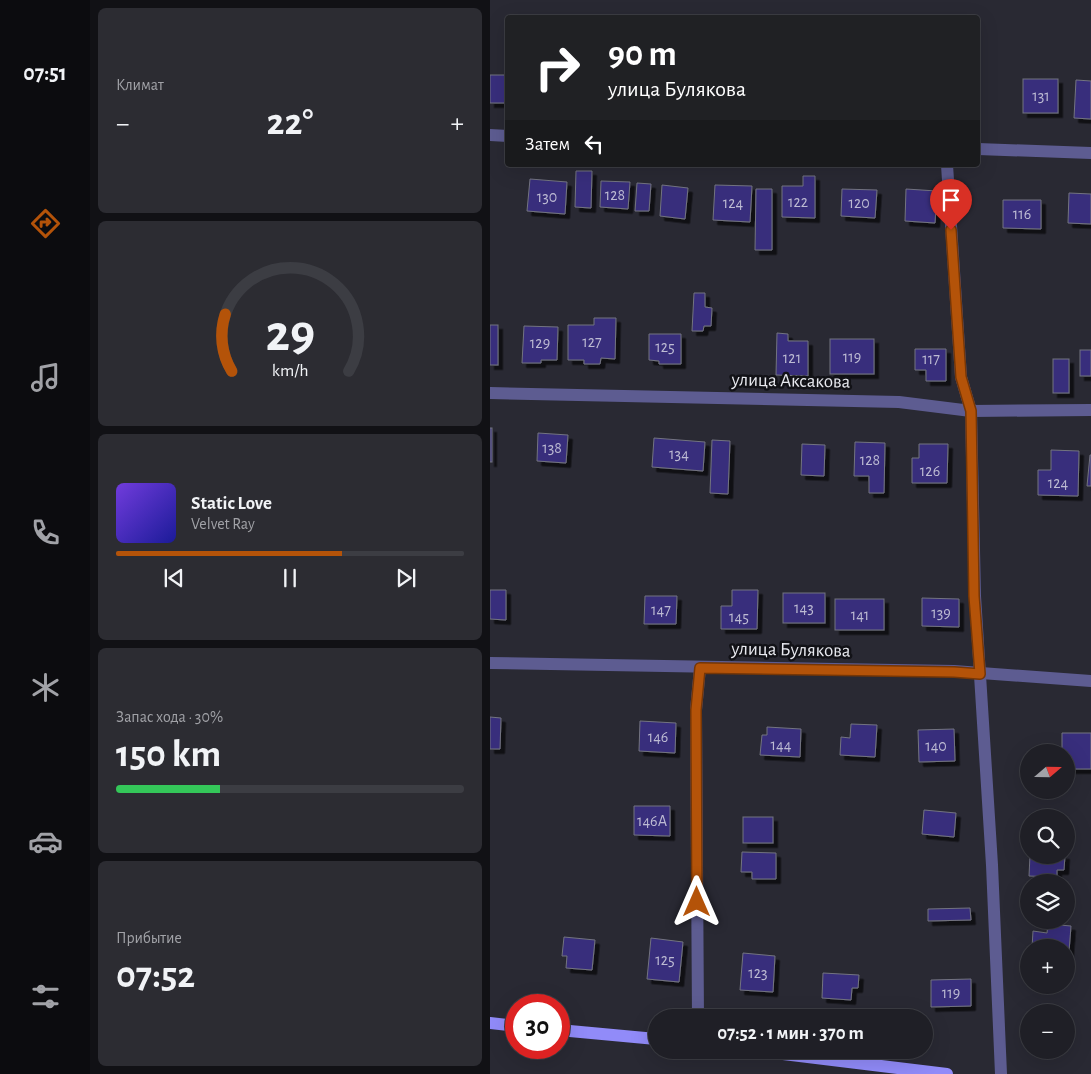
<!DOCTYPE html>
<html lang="ru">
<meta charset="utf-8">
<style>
body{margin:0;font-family:"Alegreya Sans",sans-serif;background:#2c2c32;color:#f1f3f6;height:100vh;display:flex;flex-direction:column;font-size:19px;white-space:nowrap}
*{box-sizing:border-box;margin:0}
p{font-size:16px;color:#a1a2a7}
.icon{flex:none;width:28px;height:28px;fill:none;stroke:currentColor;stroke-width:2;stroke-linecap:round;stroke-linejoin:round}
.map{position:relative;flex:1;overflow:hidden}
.drawer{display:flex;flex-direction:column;gap:8px;padding:8px;background:#111115;width:400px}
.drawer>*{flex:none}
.banner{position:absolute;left:15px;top:15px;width:475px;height:152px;border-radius:5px;box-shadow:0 5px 20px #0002,0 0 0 1px #3c3d43;background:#202124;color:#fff;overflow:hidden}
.needle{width:32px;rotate:70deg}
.controls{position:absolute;left:530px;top:744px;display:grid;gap:10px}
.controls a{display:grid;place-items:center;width:55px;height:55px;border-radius:50%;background:#1f1f26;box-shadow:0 5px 20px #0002,0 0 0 1px #3c3d43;font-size:25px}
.speed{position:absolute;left:15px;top:994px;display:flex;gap:10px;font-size:25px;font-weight:700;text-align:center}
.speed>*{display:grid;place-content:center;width:65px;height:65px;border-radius:50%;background:#1f1f26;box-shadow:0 5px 20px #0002,0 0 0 1px #3c3d43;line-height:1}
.speed .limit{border:8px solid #d22;background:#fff;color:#111}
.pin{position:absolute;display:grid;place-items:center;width:42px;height:42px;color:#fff;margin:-51px -21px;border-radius:50% 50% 50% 0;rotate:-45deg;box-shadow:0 0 5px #0007}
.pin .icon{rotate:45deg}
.me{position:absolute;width:55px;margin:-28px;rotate:0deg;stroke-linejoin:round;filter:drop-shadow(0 0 4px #0008)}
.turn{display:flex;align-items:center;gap:18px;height:105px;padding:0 20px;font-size:22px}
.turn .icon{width:65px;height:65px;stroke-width:2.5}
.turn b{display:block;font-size:35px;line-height:42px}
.then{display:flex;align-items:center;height:48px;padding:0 20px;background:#0003;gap:10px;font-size:19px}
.big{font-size:38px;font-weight:700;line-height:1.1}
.drawer .card{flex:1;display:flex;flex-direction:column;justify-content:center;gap:8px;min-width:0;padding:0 18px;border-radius:8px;background:#2c2c32}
.drawer .dial{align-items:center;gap:0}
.dial svg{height:130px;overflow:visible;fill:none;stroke:#3c3d43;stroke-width:7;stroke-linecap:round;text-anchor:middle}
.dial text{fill:#f1f3f6;stroke:none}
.song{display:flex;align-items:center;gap:15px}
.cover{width:60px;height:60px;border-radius:8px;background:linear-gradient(135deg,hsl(260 70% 55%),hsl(240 70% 35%))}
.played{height:5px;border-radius:2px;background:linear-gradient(90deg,#b45309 65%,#3c3d43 65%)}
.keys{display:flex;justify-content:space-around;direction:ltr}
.heat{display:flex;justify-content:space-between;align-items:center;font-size:28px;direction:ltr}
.charge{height:8px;border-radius:4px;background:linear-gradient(90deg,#34c759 30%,#3c3d43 0)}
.trip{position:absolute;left:158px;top:1009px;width:285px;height:50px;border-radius:25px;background:#1f1f26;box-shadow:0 5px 20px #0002,0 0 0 1px #3c3d43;font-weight:700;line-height:50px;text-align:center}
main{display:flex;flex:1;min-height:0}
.menu{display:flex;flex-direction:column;width:90px;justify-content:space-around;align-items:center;background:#0c0c0f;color:#a1a2a7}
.menu .icon{width:35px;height:35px}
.menu .selected{color:#b45309}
.menu b{font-size:22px;color:#f1f3f6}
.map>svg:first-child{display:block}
.building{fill:#382e7b;stroke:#737480;filter:url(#shadow)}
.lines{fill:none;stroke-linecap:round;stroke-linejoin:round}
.minor{stroke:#5d5c91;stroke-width:12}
.major{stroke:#918bf9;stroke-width:12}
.route-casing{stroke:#753606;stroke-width:12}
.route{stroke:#b45309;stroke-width:9}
.labels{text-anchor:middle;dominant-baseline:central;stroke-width:5;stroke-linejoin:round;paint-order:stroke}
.number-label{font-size:16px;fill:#bdbbd3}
.street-label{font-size:19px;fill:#e9eaf0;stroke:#121217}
</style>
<main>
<nav class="menu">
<b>07:51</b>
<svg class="icon selected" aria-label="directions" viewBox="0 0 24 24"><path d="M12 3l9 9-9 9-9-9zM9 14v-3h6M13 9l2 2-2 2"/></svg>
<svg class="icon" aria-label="music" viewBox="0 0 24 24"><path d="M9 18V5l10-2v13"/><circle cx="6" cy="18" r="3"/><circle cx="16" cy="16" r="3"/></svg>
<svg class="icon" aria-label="phone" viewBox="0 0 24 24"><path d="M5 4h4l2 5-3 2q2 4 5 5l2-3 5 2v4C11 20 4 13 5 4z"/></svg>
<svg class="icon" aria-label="climate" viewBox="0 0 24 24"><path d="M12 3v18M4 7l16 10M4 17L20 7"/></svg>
<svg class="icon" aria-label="car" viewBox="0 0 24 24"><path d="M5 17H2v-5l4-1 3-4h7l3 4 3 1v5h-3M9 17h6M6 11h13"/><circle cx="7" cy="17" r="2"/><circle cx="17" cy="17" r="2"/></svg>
<svg class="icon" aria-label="filters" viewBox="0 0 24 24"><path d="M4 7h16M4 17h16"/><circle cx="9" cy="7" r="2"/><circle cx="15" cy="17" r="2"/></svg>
</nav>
<section class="drawer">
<div class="card"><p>Климат</p>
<div class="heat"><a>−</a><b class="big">22°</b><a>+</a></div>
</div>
<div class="card dial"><svg viewBox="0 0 100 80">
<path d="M14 69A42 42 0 1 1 86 69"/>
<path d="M14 69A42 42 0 0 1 10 34" stroke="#b45309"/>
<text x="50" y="56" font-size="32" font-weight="700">29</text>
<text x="50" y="72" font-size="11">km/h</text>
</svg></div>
<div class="card">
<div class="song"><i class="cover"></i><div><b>Static Love</b><p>Velvet Ray</p></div></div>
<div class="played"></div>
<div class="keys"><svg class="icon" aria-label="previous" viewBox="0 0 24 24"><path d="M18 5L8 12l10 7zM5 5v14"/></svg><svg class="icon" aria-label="pause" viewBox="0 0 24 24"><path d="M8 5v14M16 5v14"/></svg><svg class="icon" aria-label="next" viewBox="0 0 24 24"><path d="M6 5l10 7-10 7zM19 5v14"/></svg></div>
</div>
<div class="card"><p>Запас хода · 30%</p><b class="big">150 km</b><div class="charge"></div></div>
<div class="card"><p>Прибытие</p><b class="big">07:52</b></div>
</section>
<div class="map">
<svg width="601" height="1074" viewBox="0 0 601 1074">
<defs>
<filter id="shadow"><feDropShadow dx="4.5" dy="4.5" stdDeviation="0" flood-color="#0009"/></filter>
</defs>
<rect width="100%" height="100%" fill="#292933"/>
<g class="building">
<rect x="0" y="75" width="18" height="28"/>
<rect x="533" y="79" width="35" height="34"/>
<polygon points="586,80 601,81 601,119 584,118"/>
<polygon points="86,171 102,171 101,208 85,207"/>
<polygon points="313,176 325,176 325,218 292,217 292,186 313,186"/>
<polygon points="40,179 77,182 75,214 37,211"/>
<polygon points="111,181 140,182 138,209 110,207"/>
<polygon points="147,183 161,184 159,211 145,211"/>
<polygon points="172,185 198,188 195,219 170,216"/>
<polygon points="225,185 262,186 260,222 223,220"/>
<polygon points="266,189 282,189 282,250 265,250"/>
<polygon points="352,189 387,190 385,218 351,216"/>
<polygon points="416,189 447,191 445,223 415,221"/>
<polygon points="579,193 601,194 601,224 578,223"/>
<polygon points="513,200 551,200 551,229 513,228"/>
<polygon points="204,293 215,293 215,307 222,308 221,326 214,326 213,331 202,331"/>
<polygon points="104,318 126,318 125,359 111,358 110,364 94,364 94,360 78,360 78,325 104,325"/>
<rect x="0" y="325" width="8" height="40"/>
<polygon points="34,326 68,327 67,360 51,360 51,363 32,363"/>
<polygon points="287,333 298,334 298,341 318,341 318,376 286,375"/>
<polygon points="159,334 191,334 191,364 169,364 169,361 159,360"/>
<rect x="340" y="339" width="44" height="35"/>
<polygon points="425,349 456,349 456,381 436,381 436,370 425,370"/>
<rect x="590" y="350" width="11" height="26"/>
<rect x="563" y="359" width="16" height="34"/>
<rect x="0" y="428" width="2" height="34"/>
<polygon points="48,433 78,435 76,463 47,461"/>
<polygon points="164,438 215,442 213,471 162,467"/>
<polygon points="222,440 240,441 238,494 220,493"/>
<polygon points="365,442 395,443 394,493 379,493 379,476 364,476"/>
<polygon points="312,444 335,445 334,476 311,475"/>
<polygon points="429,444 458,444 457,483 422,483 422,458 429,458"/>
<polygon points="561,450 589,451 588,496 548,495 548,470 561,470"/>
<polygon points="600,455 601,455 601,486 597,486"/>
<polygon points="0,590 16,590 16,620 0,619"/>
<polygon points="242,590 268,590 267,629 231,629 231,606 242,606"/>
<rect x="293" y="593" width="42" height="30"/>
<polygon points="155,596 187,596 186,624 154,624"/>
<polygon points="432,598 469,599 469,627 432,626"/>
<rect x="345" y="599" width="49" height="31"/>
<polygon points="0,717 11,718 10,749 0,749"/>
<polygon points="150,721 186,723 185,753 149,751"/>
<polygon points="361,724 387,725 385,757 350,755 351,737 360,738"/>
<polygon points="277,727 311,729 310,757 270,755 272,735 277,735"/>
<polygon points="464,729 465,761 429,762 428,730"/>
<polygon points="572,733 601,733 601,769 576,769 576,752 572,752"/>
<polygon points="144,806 180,806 180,836 144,835"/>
<polygon points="434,810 466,813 464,837 432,834"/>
<rect x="253" y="817" width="30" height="26"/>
<polygon points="252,852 286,853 286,879 262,879 262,872 251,872"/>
<polygon points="540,855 575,855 574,870 567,870 567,877 539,876"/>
<polygon points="480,908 481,920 438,921 438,909"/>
<polygon points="558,924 581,926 578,964 576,963 576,948 542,948 543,931 557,933"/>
<polygon points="74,937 105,940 102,970 76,968 77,956 72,956"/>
<polygon points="161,938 193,942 189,982 157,979"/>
<polygon points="253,953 285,956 283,992 250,990"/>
<polygon points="333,973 369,975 368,988 362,988 361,1000 332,998"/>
<polygon points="481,979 481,1006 441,1007 441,980"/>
</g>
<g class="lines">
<g class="minor">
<polyline points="0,135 18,136"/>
<polyline points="488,149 601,153"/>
<polyline points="457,165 471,377 481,411 485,596 502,865 511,1074"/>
<polyline points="0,393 409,402 481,411 601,410"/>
<polyline points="0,663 464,671 601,681"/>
<polyline points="208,1018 206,710 210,668"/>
</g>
<g class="major">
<polyline points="0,1023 26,1026"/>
<polyline points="69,1030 166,1039"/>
<polyline points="259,1050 457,1074"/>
</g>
</g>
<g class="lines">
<defs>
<polyline id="route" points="207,902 206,710 210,668 464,672 490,674 484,596 481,411 471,377 461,230"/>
</defs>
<use href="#route" class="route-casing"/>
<use href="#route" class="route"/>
</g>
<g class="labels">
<g class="number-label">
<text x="551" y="96">131</text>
<text x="125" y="195">128</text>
<text x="57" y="197">130</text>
<text x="308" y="202">122</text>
<text x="243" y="203">124</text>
<text x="369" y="203">120</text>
<text x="532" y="214">116</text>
<text x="102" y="342">127</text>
<text x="50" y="343">129</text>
<text x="175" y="347">125</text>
<text x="362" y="357">119</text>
<text x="302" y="358">121</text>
<text x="441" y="359">117</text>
<text x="62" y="448">138</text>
<text x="189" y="454">134</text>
<text x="380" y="460">128</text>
<text x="440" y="471">126</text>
<text x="568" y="483">124</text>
<text x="314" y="608">143</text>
<text x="171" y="610">147</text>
<text x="451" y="613">139</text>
<text x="370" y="615">141</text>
<text x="249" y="617">145</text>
<text x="168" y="737">146</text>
<text x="291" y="745">144</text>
<text x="446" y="746">140</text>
<text x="162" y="821">146А</text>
<text x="175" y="960">125</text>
<text x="268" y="973">123</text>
<text x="461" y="993">119</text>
</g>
<g class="street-label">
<text transform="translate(301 381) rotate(1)">улица Аксакова</text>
<text transform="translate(301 650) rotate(1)">улица Булякова</text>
</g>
</g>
</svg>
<div class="controls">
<a><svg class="needle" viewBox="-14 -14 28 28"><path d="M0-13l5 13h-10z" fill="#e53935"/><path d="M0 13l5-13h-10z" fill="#a1a2a7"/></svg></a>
<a><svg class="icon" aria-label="search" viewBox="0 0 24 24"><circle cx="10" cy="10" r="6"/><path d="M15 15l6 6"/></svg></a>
<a><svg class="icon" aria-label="layers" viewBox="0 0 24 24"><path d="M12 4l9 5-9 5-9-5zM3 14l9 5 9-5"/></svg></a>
<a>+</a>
<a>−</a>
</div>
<div class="speed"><div class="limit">30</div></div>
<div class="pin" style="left:461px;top:230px;background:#d93025"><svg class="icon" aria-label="arrive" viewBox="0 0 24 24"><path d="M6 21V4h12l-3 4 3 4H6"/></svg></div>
<svg class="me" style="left:207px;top:902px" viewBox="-20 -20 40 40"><path d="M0-17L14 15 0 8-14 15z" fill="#b45309" stroke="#fff" stroke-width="4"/></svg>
<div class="trip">07:52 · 1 мин · 370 m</div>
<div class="banner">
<div class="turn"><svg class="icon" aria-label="right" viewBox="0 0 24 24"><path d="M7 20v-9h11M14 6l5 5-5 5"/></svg><div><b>90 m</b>улица Булякова</div></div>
<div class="then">Затем<svg class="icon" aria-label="left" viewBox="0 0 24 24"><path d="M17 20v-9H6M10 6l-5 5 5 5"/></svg></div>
</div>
</div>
</main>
